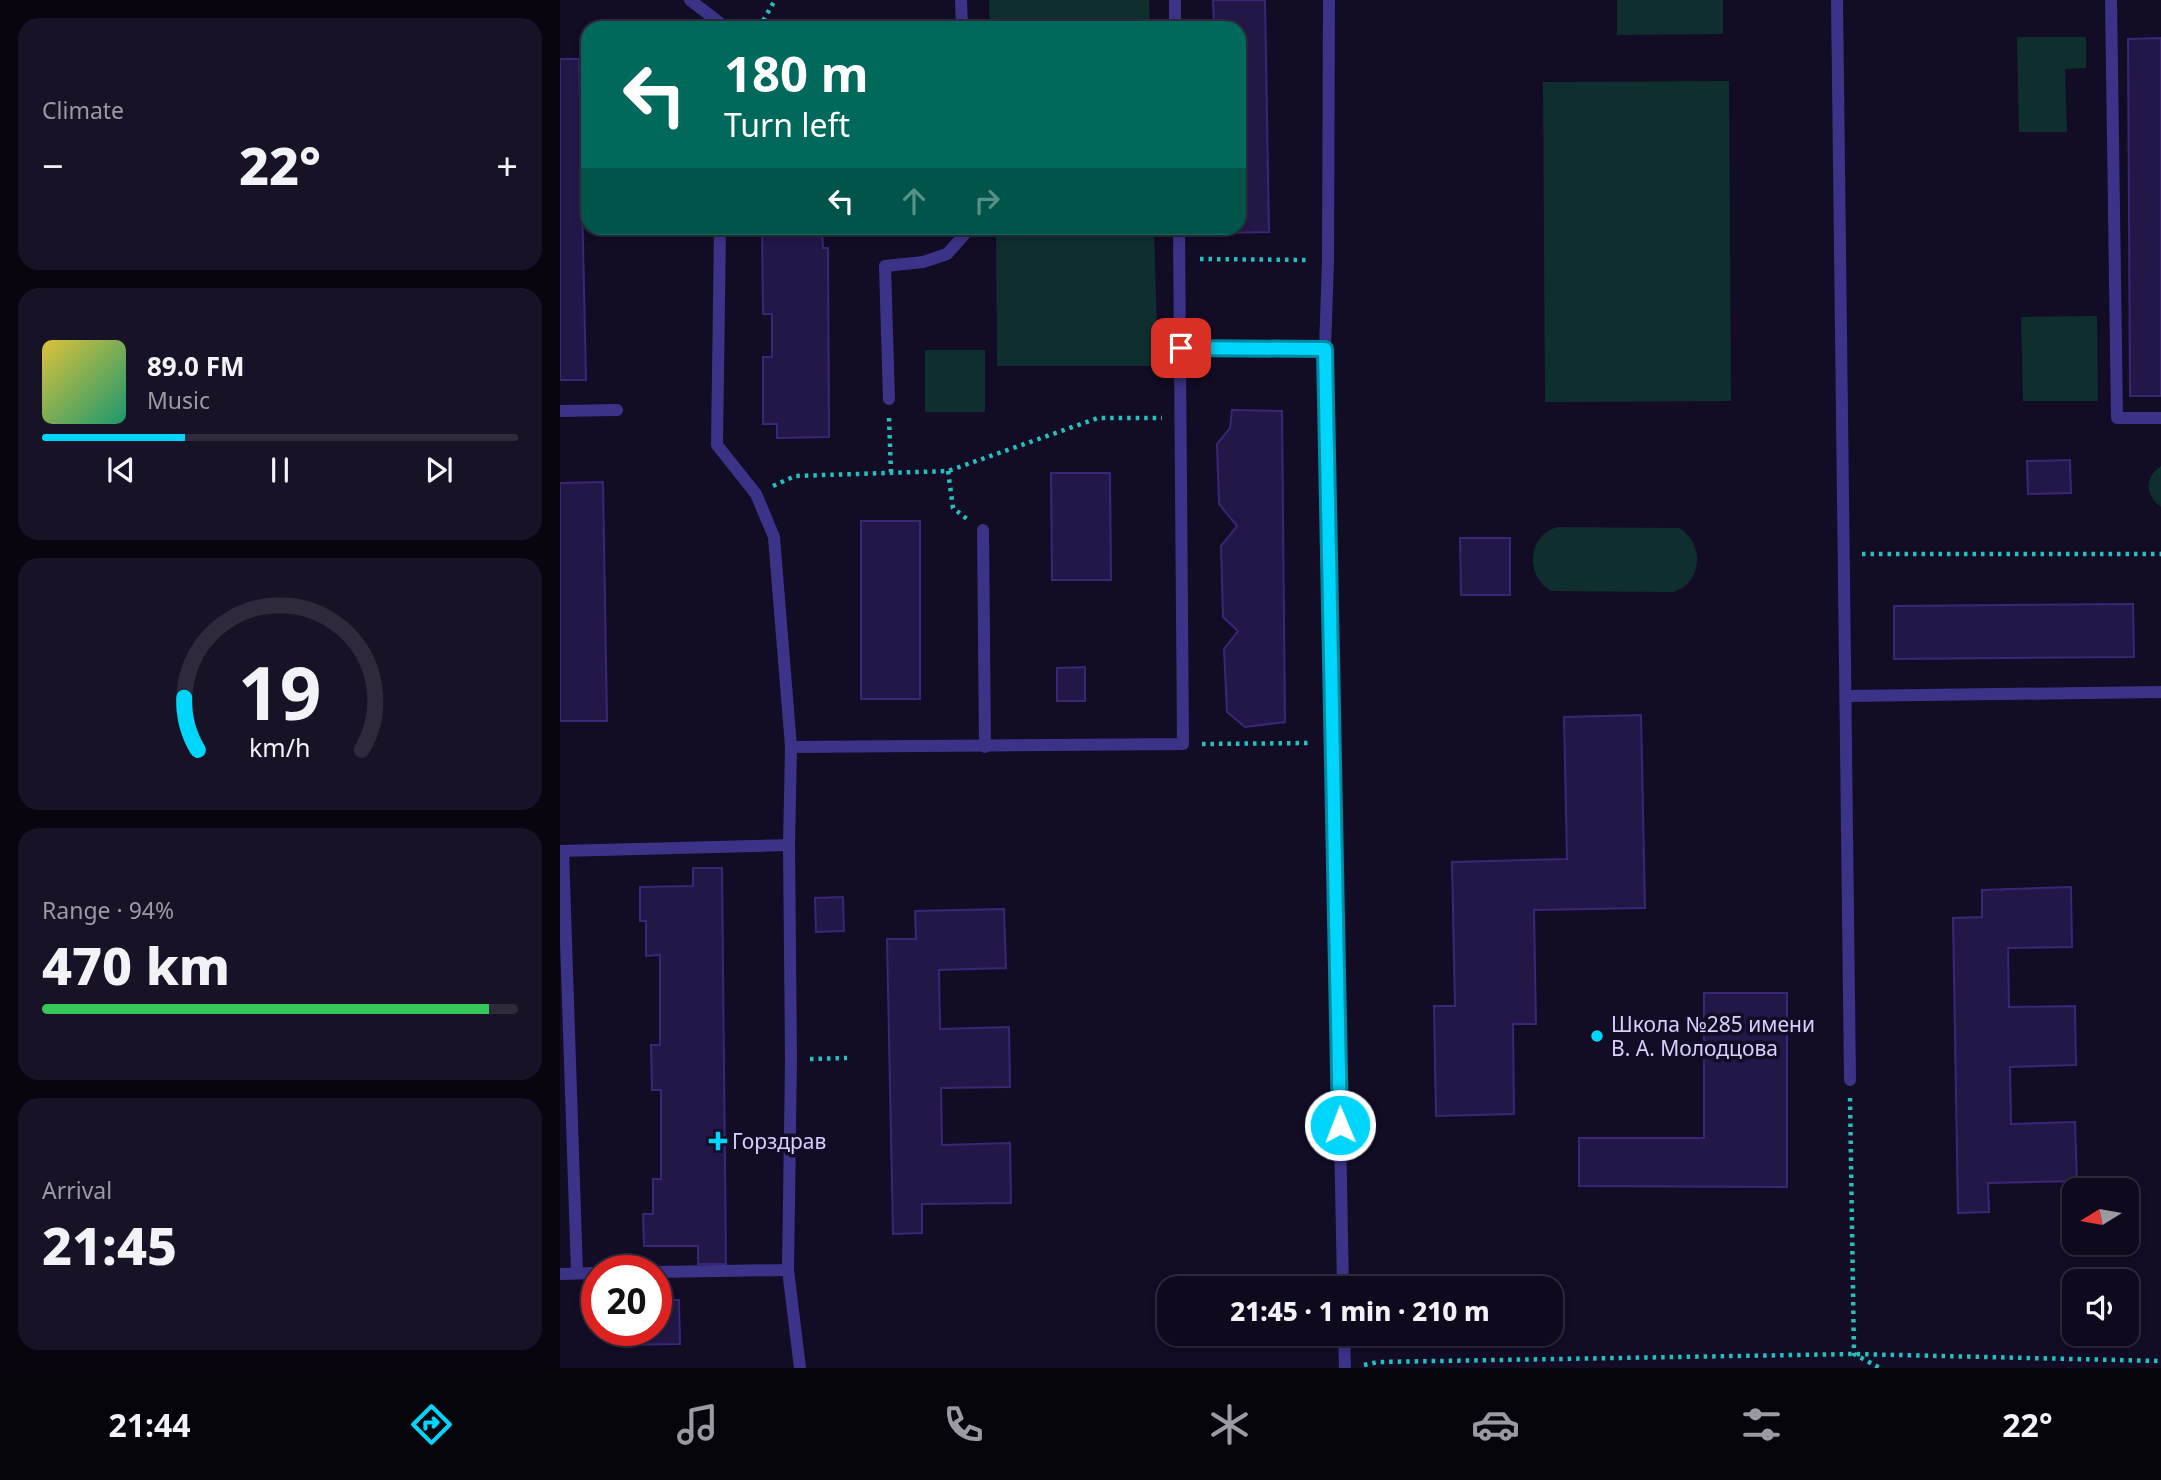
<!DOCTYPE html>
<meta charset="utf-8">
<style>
body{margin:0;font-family:"Noto Sans",sans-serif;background:#171225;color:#f1f3f6;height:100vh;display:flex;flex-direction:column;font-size:26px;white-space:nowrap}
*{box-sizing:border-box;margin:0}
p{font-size:23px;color:#9b9aa3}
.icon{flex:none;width:38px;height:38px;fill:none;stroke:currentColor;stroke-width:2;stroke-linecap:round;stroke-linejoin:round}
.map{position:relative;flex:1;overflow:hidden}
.side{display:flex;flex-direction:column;gap:18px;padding:18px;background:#08050f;width:560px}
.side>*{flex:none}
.top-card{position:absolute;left:21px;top:21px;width:665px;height:214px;border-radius:21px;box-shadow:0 4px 10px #0003,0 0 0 2px #2e2a3b;background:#00695c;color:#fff;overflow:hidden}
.needle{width:46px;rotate:259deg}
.fabs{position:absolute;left:1502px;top:1178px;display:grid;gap:14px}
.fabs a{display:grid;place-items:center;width:77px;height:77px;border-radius:14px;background:#0e091c;box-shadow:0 4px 10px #0003,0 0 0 2px #2e2a3b;font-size:35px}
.speed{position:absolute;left:21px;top:1255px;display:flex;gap:14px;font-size:35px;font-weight:700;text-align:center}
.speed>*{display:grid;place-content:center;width:91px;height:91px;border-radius:50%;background:#0e091c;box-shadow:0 4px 10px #0003,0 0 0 2px #2e2a3b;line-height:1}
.speed .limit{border:10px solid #d22;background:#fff;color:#111}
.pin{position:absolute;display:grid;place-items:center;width:60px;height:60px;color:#fff;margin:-30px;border-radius:14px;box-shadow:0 4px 10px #0006}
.me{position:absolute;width:77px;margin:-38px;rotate:359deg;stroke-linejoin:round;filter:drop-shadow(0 0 5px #0008)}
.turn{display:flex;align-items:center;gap:24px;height:147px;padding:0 28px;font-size:32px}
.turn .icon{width:91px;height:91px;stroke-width:2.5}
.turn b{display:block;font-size:49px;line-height:60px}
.lanes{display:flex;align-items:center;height:66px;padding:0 28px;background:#0003;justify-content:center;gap:35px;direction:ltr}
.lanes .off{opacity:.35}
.big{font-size:52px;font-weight:800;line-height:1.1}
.side .widget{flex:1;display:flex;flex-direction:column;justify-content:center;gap:10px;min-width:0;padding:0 24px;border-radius:21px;background:#171225}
.side .dial{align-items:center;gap:0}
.dial svg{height:182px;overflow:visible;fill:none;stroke:#2e2a3b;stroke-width:7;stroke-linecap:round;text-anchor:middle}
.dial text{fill:#f1f3f6;stroke:none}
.song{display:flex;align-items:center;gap:21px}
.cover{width:84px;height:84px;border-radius:10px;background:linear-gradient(135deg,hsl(50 70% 55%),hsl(160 70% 35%))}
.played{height:7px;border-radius:4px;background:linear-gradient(90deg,#00d5fb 30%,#2e2a3b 30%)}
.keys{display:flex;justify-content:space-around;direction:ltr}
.heat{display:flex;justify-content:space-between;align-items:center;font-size:38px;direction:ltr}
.charge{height:10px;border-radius:5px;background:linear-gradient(90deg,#34c759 94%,#2e2a3b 0)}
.trip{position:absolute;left:597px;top:1276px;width:406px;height:70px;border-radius:21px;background:#0e091c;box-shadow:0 4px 10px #0003,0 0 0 2px #2e2a3b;font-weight:800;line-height:70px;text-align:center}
.menu{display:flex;height:112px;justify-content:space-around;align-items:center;background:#06040b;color:#9b9aa3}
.menu .icon{width:49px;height:49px}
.menu .selected{color:#00d5fb}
.menu b{font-size:32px;color:#f1f3f6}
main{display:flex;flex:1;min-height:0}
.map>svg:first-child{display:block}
.green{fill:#0f2f2f}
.building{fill:#231748;stroke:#3a2676;stroke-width:2}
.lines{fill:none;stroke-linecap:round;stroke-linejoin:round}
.path{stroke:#24c0be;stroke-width:4.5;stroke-dasharray:3.5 5;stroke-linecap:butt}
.service{stroke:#3b3388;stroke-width:12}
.route-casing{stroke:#008aa3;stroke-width:18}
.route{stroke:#00d5fb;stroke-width:12}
.poi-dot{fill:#00d5fb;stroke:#120c25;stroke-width:2.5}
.labels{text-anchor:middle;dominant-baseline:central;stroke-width:7;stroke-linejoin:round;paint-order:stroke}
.poi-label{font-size:21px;fill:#d8d0ff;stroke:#120c25;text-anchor:start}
</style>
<main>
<section class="side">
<div class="widget"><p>Climate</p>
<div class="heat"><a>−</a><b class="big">22°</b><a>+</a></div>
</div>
<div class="widget">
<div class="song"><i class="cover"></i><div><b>89.0 FM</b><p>Music</p></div></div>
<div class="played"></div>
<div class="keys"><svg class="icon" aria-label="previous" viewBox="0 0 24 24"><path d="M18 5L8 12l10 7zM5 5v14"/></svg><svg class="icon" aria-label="pause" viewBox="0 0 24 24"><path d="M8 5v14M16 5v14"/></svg><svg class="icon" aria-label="next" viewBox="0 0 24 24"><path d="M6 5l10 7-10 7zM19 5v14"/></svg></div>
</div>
<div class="widget dial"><svg viewBox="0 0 100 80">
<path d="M14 69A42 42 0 1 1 86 69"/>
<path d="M14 69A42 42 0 0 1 8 46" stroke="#00d5fb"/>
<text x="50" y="56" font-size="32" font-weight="700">19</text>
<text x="50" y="72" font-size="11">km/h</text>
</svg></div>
<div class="widget"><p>Range · 94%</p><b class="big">470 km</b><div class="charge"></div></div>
<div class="widget"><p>Arrival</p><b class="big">21:45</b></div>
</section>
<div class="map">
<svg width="1601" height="1368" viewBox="0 0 1601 1368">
<rect width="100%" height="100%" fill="#120c25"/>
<g class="green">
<polygon points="429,0 589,0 590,28 430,28"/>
<polygon points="1057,0 1163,0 1163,34 1057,35"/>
<polygon points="1457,37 1526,37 1526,68 1505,69 1507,132 1459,132"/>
<polygon points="1169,81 1171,401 985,402 983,82"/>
<polygon points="436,228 594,228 598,366 437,366"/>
<polygon points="1537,316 1538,401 1463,401 1461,317"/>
<rect x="365" y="350" width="60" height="62"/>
<path d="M1601 466V507C1585 496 1584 477 1601 466Z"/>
<path d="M997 527 1119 528C1145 543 1143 583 1113 592L991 591C965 576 967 536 997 527Z"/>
</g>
<g class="building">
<polygon points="653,0 705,0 709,232 657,233 656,228 679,228 679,28 654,28"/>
<polygon points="1601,38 1601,396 1570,396 1568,39"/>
<polygon points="0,59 19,59 26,380 0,380"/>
<polygon points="202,228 262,228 263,248 268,248 269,437 217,438 217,424 203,424 203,357 212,357 212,314 203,314"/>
<polygon points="672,410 722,411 725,722 685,727 667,712 664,649 678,631 663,617 661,546 677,526 659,504 657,444 670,428"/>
<polygon points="1510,460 1511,493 1468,494 1467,461"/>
<polygon points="491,473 550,473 551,580 492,580"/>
<polygon points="43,482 47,721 0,721 0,483"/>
<rect x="301" y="521" width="59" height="178"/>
<polygon points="900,538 950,538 950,595 901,595"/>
<polygon points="1573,604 1574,657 1334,659 1334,606"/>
<polygon points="525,667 525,701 497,701 497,668"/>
<polygon points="1081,715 1085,908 974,910 976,1024 953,1024 954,1114 876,1116 874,1006 895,1006 892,862 1007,859 1004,717"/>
<polygon points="133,868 162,868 166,1264 138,1264 138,1246 84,1246 83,1214 93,1214 93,1179 101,1179 101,1090 92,1090 91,1045 100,1045 100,955 86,956 86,921 80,921 80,887 133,886"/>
<polygon points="1511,887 1512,947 1448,948 1449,1007 1515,1006 1516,1065 1450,1067 1451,1124 1515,1122 1517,1181 1428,1183 1429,1212 1398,1213 1393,918 1422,917 1422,890"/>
<polygon points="283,897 284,931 256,932 255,898"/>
<polygon points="444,909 446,968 379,970 380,1029 449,1027 450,1087 381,1088 382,1145 450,1143 451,1203 362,1204 362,1233 333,1234 327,939 356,939 355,911"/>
<polygon points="1144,993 1227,993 1227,1187 1019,1186 1019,1138 1144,1138"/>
<polygon points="96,1300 119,1300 120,1344 53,1345 53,1330 96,1330"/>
</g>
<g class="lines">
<g class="path">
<polyline points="199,28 215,0"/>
<polyline points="640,259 750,260"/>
<polyline points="329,418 331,473"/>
<polyline points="388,471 393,508 407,519"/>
<polyline points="213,486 235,476 388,471 538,418 602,418"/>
<polyline points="1302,554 1601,554"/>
<polyline points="642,744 752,743"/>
<polyline points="250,1059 287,1058"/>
<polyline points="1290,1098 1294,1354 1320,1368"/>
<polyline points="804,1365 818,1362 1294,1354 1601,1361"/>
</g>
<g class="service">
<polyline points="130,0 160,23 161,28"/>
<polyline points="401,0 402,28"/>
<polyline points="615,0 615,28"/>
<polyline points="769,0 768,260 765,349 783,1288"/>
<polyline points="1277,0 1290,1080"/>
<polyline points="1551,0 1557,418 1601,418"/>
<polyline points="621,348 765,349"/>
<polyline points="329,399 325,266 363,262 387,254 404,235 404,228"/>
<polyline points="0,411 57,410"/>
<polyline points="423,530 425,747"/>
<polyline points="1287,696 1601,692"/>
<polyline points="231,747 623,744 619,228"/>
<polyline points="0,851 229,845"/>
<polyline points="3,851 17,1273"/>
<polyline points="228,1270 240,1368"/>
<polyline points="96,1272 228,1270 231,1060 229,845 231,747 214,537 196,494 157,445 160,228"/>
<polyline points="0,1274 37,1273"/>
<polyline points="784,1334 785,1368"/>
</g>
</g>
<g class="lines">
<defs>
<polyline id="route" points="621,348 765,349 780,1125"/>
</defs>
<use href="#route" class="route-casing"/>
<use href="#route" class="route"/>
</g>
<g class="poi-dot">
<circle cx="1037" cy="1036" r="7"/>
<path d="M154.5 1130.5h7v7h7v7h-7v7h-7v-7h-7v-7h7z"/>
</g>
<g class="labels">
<g class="poi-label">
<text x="1051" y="1024">Школа №285 имени<tspan x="1051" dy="24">В. А. Молодцова</tspan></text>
<text x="172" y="1141">Горздрав</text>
</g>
</g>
</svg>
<div class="fabs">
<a><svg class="needle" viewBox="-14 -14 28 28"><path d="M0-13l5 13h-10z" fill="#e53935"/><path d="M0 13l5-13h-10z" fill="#9b9aa3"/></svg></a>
<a><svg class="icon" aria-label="sound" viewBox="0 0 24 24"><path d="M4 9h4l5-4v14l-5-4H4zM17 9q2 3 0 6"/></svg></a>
</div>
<div class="speed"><div class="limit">20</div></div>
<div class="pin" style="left:621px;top:348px;background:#d93025"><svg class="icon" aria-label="arrive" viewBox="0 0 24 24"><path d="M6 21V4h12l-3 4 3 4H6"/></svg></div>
<svg class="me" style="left:780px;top:1125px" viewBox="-20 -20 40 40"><circle r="17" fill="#00d5fb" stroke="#fff" stroke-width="3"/><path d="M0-11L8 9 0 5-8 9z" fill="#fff"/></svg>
<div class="trip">21:45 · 1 min · 210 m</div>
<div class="top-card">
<div class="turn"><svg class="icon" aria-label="left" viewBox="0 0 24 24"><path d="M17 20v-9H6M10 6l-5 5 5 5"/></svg><div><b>180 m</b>Turn left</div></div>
<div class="lanes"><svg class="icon" aria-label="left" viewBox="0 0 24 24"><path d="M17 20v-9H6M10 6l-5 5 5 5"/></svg><svg class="icon off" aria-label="ahead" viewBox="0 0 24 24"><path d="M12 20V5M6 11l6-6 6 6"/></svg><svg class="icon off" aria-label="right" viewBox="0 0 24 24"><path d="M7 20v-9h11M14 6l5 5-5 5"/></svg></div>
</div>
</div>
</main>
<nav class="menu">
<b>21:44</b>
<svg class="icon selected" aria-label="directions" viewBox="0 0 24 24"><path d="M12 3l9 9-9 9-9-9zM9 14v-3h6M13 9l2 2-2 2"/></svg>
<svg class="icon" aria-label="music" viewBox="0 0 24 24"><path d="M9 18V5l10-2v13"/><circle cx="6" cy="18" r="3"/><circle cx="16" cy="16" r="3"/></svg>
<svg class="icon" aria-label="phone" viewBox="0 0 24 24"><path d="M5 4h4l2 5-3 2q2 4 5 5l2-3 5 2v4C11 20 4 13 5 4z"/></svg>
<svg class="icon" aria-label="climate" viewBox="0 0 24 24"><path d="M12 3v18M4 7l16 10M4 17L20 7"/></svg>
<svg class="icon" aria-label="car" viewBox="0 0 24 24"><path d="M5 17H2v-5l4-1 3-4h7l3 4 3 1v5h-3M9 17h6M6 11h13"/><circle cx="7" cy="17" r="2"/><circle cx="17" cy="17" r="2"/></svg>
<svg class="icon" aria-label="filters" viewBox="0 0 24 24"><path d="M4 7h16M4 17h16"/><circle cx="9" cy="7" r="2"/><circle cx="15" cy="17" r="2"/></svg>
<b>22°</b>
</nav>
